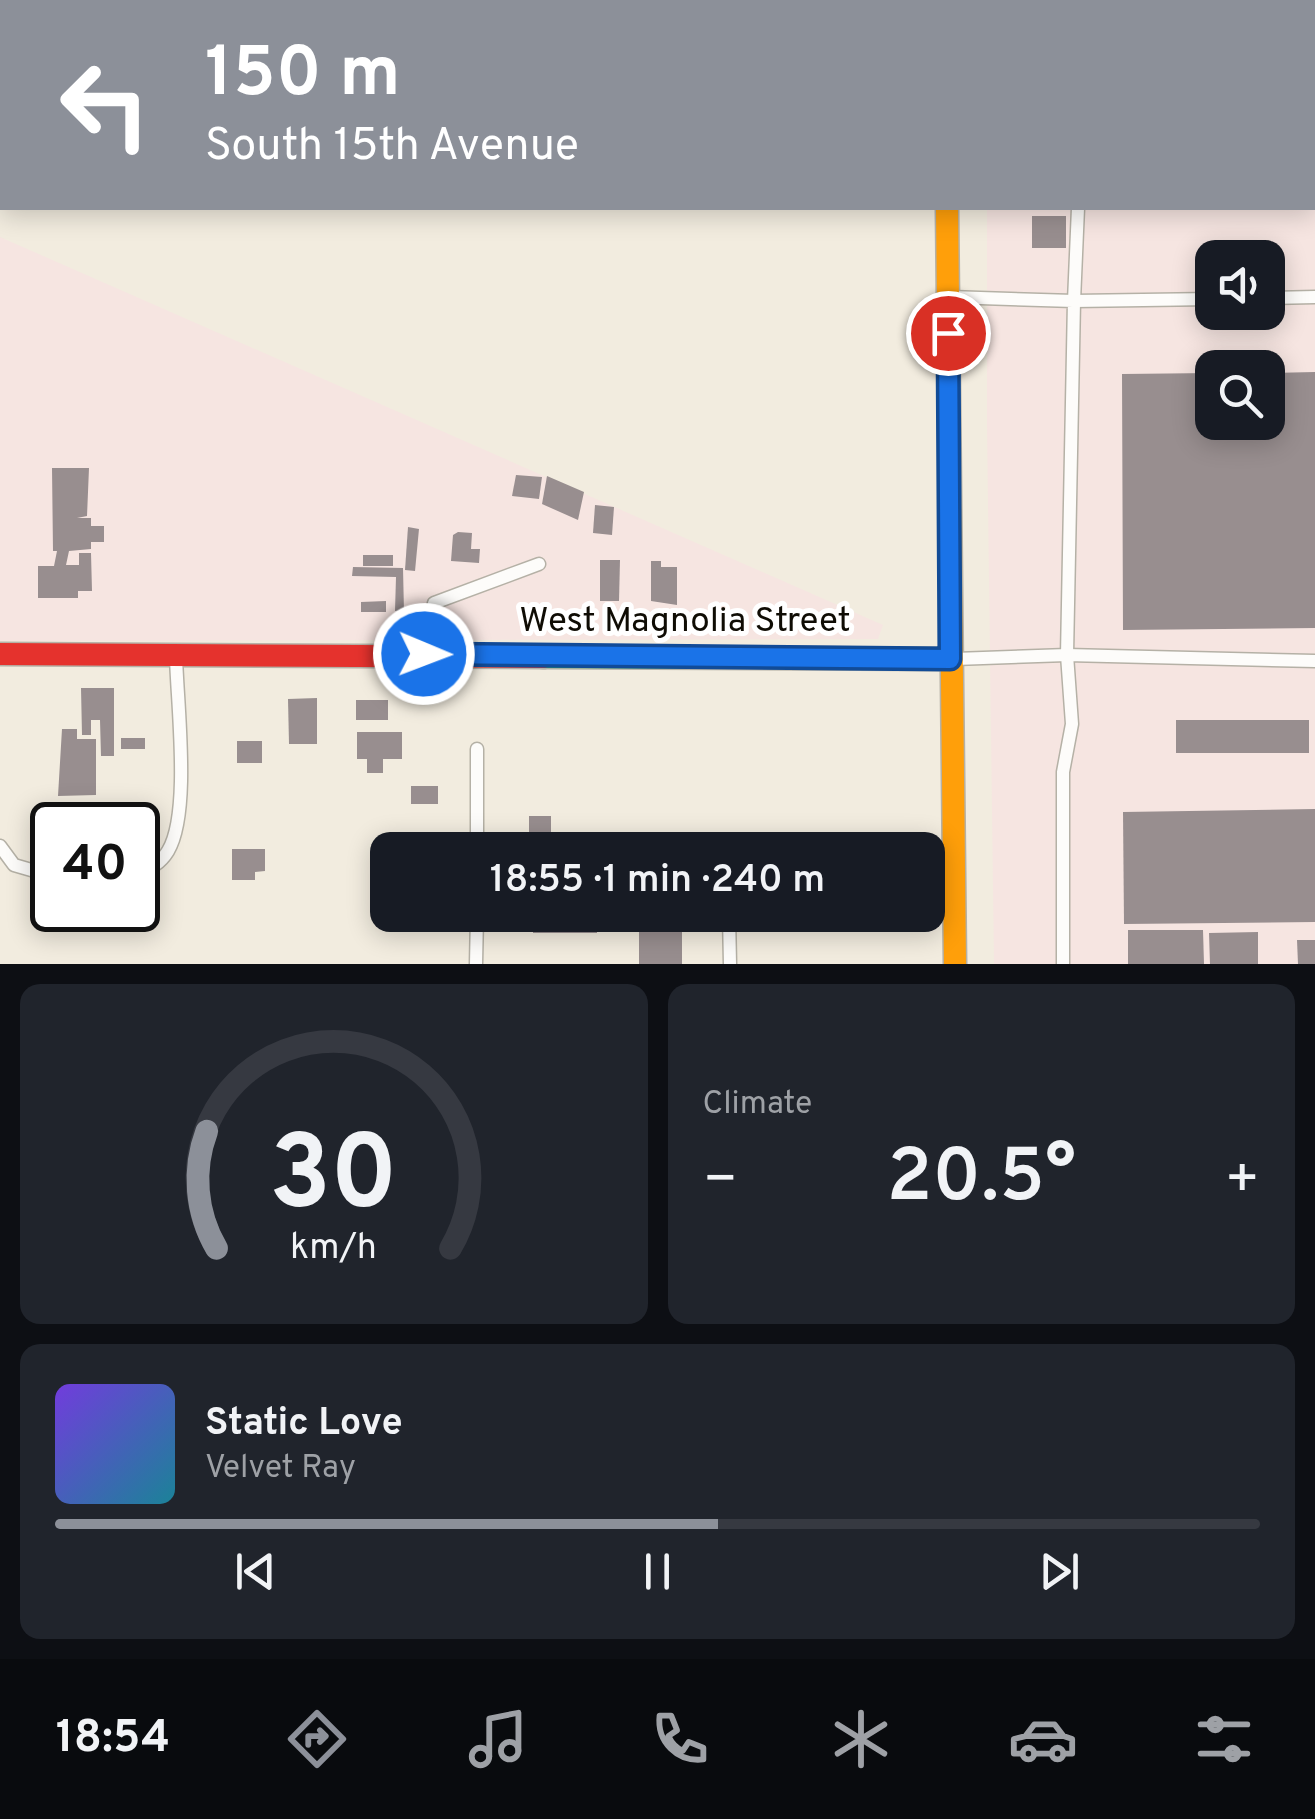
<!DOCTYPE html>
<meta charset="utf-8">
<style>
body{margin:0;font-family:Overpass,sans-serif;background:#20242c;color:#f1f3f6;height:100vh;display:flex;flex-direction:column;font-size:38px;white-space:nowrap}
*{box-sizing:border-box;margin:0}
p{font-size:32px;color:#9ea1a6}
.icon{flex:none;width:55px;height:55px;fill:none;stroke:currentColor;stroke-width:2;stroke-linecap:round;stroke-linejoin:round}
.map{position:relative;height:964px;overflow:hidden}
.details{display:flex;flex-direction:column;gap:20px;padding:20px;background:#0d0f14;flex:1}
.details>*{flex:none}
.hud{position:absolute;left:0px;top:0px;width:1315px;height:210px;box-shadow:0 5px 25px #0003;background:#8c9099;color:#fff;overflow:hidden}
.fabs{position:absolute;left:1195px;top:240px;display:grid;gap:20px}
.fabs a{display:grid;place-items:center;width:90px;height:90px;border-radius:20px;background:#171b24;box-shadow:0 5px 25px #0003;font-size:50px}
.speed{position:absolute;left:30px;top:802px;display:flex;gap:20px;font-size:50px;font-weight:700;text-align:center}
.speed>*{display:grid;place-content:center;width:130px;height:130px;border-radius:50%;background:#171b24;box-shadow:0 5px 25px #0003;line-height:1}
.speed .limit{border:5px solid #111;border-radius:15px;background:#fff;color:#111}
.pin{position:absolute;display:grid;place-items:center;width:85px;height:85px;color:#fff;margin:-42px;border:5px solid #fff;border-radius:50%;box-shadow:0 2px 10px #0007}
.me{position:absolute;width:110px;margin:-55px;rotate:91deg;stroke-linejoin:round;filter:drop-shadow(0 0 8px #0008)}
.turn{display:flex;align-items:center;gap:35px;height:210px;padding:0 40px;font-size:45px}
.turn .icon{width:130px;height:130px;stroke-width:2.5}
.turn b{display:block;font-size:70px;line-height:85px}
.big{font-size:75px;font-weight:600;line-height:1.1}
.details .tile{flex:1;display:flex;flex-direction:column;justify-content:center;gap:15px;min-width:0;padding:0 35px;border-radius:20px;background:#20242c}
.details .dial{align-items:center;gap:0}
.dial svg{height:260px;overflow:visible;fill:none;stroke:#363941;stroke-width:7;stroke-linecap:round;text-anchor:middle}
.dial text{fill:#f1f3f6;stroke:none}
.song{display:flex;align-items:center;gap:30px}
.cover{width:120px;height:120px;border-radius:15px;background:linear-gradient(135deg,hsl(260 70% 55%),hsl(190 70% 35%))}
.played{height:10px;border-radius:5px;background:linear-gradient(90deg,#8c9099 55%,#363941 55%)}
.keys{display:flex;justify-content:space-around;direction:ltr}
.heat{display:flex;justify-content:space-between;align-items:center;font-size:55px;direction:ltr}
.details .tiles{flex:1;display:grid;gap:20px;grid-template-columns:1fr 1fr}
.tile:last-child{grid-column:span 2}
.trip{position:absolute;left:370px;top:832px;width:575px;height:100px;border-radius:20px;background:#171b24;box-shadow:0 5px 25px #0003;font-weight:600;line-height:100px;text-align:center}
.menu{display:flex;height:160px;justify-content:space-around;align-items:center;background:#090b0e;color:#9ea1a6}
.menu .icon{width:70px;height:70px}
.menu .selected{color:#8c9099}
.menu b{font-size:45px;color:#f1f3f6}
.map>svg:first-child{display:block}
.industrial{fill:#f6e5e1;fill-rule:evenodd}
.building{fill:#988e8f}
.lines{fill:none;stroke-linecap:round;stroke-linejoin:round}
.lane-casing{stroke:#b5b1a6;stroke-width:15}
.fast-casing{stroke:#b5b1a6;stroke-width:25}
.slow-casing{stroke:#b5b1a6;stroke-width:25}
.jam-casing{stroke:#b5b1a6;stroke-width:25}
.lane{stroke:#fdfcfa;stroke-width:12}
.fast{stroke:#30b455;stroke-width:22}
.slow{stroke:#ff9f0a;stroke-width:22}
.jam{stroke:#e5322d;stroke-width:22}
.route-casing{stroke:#114b97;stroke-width:25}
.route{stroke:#1a73e8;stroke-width:18}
.labels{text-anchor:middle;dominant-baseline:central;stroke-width:10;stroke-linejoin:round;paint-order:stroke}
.street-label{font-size:35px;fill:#0f0c04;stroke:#fff}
</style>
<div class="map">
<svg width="1315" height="964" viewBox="0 0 1315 964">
<rect width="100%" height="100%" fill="#f2ecdf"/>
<g class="industrial">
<path d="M987 0H1315V964H994L987 425V208H1312V2ZM1212 258H1268V312H1212ZM1212 368H1268V422H1212Z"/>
<polygon points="0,237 883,625 878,639 0,641"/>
</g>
<g class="building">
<rect x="1032" y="216" width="34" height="32"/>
<polygon points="1315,372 1315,628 1123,630 1122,374 1212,373 1212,422 1268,422 1268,373"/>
<polygon points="52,468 89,468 87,516 77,518 91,518 91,526 104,526 104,542 91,542 91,549 69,551 66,565 79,565 79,553 91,553 92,591 78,591 78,598 38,598 38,566 54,566 57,551 53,551"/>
<polygon points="516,475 542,477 539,499 512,496"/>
<polygon points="547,476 584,492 578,520 542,504"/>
<polygon points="595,505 614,507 612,535 593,533"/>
<polygon points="408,527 419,529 415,571 405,570"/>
<polygon points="458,532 472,533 471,549 480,549 479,563 451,561 453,535"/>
<rect x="363" y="555" width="30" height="11"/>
<polygon points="600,560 620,560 619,601 600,601"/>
<polygon points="651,561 661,561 661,567 677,567 677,605 651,601"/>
<polygon points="353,567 403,568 404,612 395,611 396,577 352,576"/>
<polygon points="386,601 386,612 361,612 361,602"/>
<polygon points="81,688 114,688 114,756 101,756 100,720 91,720 91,735 82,735"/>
<polygon points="317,698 317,744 289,744 288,699"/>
<rect x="356" y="700" width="32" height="20"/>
<rect x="1176" y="720" width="133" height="33"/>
<polygon points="62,729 77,729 77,739 96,739 96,795 58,796"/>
<polygon points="357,732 402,732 402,759 383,759 383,773 367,773 367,759 357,759"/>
<rect x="121" y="738" width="24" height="11"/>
<rect x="237" y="741" width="25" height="22"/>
<rect x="411" y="786" width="27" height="18"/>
<polygon points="1315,809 1315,922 1124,924 1123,812"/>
<rect x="529" y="816" width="22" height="34"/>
<rect x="577" y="835" width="31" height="15"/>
<polygon points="232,849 265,849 265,871 255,872 255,880 232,880"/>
<rect x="533" y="915" width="64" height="18"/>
<rect x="639" y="915" width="43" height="49"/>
<polygon points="1128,930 1203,930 1204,964 1128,964"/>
<polygon points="1258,932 1258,964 1210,964 1209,933"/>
<polygon points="1297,940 1315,940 1315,964 1298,964"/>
</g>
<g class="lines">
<defs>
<g id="lane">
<polyline points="1219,2 1219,0"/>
<polyline points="1312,107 1315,107"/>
<polyline points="1312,184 1315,184"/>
<polyline points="1078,208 1074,301 1212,299"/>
<polyline points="950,297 1074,301 1067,655 955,659"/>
<polyline points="1268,298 1315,297"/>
<polyline points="425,652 434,603 539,564"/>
<polyline points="0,846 14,865 52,876"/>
<polyline points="477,850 477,749"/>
<path d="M138 873C151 868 160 864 168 851 191 813 177 703 176 656"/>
<polyline points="729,915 730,964"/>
<polyline points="476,964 477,915"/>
<polyline points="1063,964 1063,772 1072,724 1067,655 1315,661"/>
</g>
<g id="fast">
<polyline points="946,0 946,2"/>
<polyline points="543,657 950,659"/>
</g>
<polyline id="slow" points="947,208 955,964"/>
<polyline id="jam" points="0,654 543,657"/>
</defs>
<use href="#lane" class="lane-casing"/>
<use href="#fast" class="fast-casing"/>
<use href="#slow" class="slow-casing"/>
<use href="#jam" class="jam-casing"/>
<use href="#lane" class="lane"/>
<use href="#fast" class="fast"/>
<use href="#slow" class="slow"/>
<use href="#jam" class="jam"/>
</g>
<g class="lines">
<defs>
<polyline id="route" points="424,654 950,659 948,333"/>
</defs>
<use href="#route" class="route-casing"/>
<use href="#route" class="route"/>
</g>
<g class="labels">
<g class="street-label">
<text x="685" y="622">West Magnolia Street</text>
</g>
</g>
</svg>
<div class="fabs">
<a><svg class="icon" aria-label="sound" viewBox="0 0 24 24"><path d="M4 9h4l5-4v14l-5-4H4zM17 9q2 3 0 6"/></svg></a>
<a><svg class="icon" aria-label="search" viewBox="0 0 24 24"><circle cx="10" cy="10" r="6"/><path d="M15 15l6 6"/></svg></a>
</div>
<div class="speed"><div class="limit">40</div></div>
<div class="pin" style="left:948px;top:333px;background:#d93025"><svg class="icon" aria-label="arrive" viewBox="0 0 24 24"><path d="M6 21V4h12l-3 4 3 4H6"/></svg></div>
<svg class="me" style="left:424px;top:654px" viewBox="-20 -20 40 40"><circle r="17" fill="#1a73e8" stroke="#fff" stroke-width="3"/><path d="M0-11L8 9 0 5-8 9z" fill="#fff"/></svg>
<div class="trip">18:55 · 1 min · 240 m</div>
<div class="hud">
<div class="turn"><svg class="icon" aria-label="left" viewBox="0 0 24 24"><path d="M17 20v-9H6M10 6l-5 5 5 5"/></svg><div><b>150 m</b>South 15th Avenue</div></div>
</div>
</div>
<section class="details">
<div class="tiles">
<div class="tile dial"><svg viewBox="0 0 100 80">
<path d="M14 69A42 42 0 1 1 86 69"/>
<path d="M14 69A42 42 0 0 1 11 33" stroke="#8c9099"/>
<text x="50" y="56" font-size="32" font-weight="700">30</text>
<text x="50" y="72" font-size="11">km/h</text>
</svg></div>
<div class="tile"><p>Climate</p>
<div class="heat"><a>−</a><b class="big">20.5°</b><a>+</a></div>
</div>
<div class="tile">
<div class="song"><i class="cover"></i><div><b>Static Love</b><p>Velvet Ray</p></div></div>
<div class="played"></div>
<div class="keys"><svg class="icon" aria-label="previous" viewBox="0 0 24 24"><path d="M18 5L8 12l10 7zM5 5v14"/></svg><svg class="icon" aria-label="pause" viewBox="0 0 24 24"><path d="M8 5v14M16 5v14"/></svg><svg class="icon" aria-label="next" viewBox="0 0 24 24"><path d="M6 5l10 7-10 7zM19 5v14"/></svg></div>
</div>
</div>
</section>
<nav class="menu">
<b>18:54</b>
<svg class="icon selected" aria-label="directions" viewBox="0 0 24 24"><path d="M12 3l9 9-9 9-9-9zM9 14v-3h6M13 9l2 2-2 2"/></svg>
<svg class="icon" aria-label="music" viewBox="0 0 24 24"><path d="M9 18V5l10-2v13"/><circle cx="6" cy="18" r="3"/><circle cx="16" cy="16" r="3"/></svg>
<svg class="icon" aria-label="phone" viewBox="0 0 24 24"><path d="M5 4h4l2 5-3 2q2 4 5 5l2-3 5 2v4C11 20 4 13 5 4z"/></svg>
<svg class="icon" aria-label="climate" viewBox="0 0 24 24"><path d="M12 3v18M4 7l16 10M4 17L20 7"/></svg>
<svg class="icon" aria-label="car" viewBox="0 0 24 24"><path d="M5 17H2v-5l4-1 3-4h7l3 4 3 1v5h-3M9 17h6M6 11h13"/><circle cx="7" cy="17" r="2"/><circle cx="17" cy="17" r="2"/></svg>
<svg class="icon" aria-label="filters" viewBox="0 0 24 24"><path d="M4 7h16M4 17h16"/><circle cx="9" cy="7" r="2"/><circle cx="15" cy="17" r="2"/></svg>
</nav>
